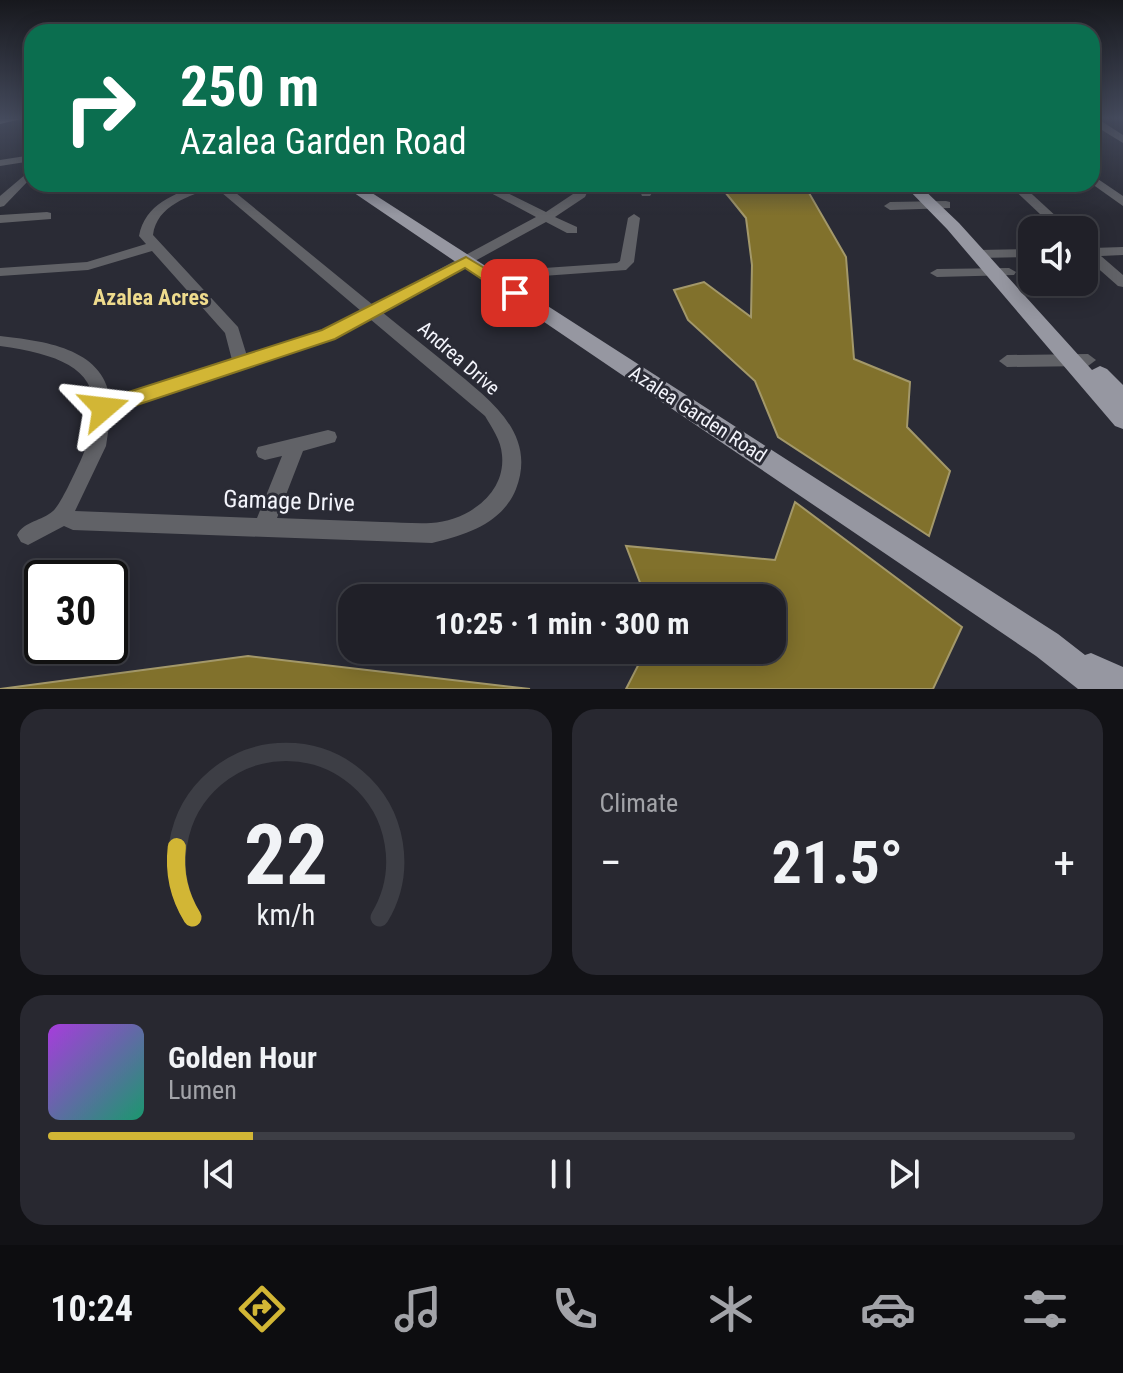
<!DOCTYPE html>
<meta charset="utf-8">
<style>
body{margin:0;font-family:"Roboto Condensed",sans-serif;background:#282830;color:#f1f3f6;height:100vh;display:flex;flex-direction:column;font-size:30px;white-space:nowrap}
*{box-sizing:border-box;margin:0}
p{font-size:26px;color:#a2a3a8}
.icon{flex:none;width:44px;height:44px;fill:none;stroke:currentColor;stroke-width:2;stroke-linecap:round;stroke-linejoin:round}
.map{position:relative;height:689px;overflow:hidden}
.panel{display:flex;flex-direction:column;gap:20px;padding:20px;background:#121216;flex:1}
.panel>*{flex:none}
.top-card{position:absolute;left:24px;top:24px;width:1076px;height:168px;border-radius:24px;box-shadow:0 4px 20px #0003,0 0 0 2px #3d3e45;background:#0b6e4f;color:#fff;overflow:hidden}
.tools{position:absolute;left:1018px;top:216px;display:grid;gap:16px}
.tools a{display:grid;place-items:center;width:80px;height:80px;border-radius:16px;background:#202028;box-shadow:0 4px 20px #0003,0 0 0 2px #3d3e45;font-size:40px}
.speed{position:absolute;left:24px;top:560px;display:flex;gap:16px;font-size:40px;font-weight:700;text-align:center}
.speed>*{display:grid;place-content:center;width:104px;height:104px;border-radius:50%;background:#202028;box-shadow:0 4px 20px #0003,0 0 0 2px #3d3e45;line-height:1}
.speed .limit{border:4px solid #111;border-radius:12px;background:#fff;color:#111}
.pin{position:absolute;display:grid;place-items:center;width:68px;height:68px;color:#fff;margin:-34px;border-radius:16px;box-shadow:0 4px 12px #0006}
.me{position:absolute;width:88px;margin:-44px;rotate:73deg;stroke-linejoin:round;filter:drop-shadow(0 0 6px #0008)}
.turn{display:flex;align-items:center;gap:28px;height:168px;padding:0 24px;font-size:36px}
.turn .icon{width:104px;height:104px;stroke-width:2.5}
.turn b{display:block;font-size:56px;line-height:68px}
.big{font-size:60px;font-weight:700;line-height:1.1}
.panel .card{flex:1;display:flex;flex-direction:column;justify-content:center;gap:12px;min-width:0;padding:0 28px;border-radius:24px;background:#282830}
.panel .dial{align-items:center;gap:0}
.dial svg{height:208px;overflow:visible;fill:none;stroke:#3d3e45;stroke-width:7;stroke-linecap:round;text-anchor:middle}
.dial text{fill:#f1f3f6;stroke:none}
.song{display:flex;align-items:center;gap:24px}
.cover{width:96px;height:96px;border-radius:12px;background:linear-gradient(135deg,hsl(280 70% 55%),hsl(160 70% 35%))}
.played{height:8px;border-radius:4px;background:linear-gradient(90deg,#d2b635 20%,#3d3e45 20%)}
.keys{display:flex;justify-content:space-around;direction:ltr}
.heat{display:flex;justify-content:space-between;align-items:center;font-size:44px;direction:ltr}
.panel .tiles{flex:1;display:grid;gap:20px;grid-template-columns:1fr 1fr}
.card:last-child{grid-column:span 2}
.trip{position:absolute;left:338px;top:584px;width:448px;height:80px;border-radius:24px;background:#202028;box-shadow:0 4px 20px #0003,0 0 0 2px #3d3e45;font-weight:700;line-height:80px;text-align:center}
.tab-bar{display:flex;height:128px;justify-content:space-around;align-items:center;background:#0d0d10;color:#a2a3a8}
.tab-bar .icon{width:56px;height:56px}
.tab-bar .selected{color:#d2b635}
.tab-bar b{font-size:36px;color:#f1f3f6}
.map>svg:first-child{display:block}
.water{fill:#81712c;stroke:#a3986a;stroke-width:2}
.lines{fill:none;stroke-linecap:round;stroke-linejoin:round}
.minor{fill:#616267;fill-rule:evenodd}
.major{fill:#9697a1;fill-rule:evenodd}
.route{fill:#d2b635;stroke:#887622;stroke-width:2}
.labels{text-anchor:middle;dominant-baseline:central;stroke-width:6;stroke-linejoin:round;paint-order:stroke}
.street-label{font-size:20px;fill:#f3f4fb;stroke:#2a2b35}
.neighbourhood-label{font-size:22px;font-weight:bold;fill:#eedb8d;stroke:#2a2b35}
.near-street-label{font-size:24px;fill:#f3f4fb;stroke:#2a2b35}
</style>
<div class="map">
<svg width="1123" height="689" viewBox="0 0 1123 689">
<rect width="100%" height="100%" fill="#2a2b35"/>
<g class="water">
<polygon points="731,184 813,184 809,193 846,257 854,359 910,382 907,427 950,471 929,536 778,437 755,381 688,320 674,290 704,282 751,317 752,265 746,218 721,187"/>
<polygon points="795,502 962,627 933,689 626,689 646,650 772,650 772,598 646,598 626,546 775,560"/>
<polygon points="248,656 530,689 0,689"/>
</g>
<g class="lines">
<g class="minor">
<polygon points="1092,119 1098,119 1123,135 1123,143 1092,124"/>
<polygon points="32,155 32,161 0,166 0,160"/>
<polygon points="26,174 30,175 30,179 4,206 0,207 0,196"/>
<polygon points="1092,175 1123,196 1123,206 1092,184"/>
<path d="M202 184H225L373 305 536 217 474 184H489L546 212 576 192 579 184H591L585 197 555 217 577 227V233H567L546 222 382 312C404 330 427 348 449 366 487 398 538 432 516 489 502 524 465 535 432 543L73 530 64 526 28 545 21 542 17 535C24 521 42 521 53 511 61 504 74 474 80 462 117 378 78 357 0 346V336C42 341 103 347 110 399L232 360 225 333 152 251 88 270 0 276V268L87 262 146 244 139 236C145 204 174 194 202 184ZM215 187 361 311 323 331 247 356 238 327 153 235C157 205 189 196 215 187ZM370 319 485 416C492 428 501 440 502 455 506 494 467 521 431 523 415 524 398 522 382 522 347 521 312 519 277 518L303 451 335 442 337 437 335 432 328 430 258 447 256 452 258 457 265 460 282 456 257 518 75 511 106 446 111 412 335 339Z"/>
<polygon points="637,184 649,184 652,193 650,196 642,196"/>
<polygon points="1008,184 1021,184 1071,230 1057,230"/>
<polygon points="946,201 950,202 950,208 890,210 884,206 890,202"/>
<polygon points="47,212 51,213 51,219 0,223 0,215"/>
<polygon points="634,214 640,218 634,262 626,270 488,280 481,276 488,272 617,263 620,261 628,218"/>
<polygon points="1084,244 1092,248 1123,247 1123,255 1101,256 1123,275 1123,287 1118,286 1084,256"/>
<polygon points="1032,249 1032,257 978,258 971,254 978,250"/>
<polygon points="1009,268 1016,272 1014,275 937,277 930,273 937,269"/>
<polygon points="1088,354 1096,360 1088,366 1007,367 999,361 1007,355"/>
</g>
<g class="major">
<polygon points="0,119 21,119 0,124"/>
<polygon points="341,184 358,184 1058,634 1085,655 1091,653 1123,667 1123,689 1078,689 1036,656"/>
<polygon points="903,184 918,184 959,223 1092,370 1100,366 1107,369 1123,385 1123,429 1115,426 947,229"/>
</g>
</g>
<linearGradient id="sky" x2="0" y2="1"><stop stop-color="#17181d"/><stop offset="0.55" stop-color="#444a5c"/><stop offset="1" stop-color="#444a5c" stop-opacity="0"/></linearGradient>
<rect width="1123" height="215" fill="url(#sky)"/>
<polygon class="route" points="466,257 521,290 523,293 521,297 509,297 465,268 335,339 104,416 97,413 94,408 97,402 322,330"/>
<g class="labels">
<g class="street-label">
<text transform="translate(459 358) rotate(41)">Andrea Drive</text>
<text transform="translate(698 414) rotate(33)">Azalea Garden Road</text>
</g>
<g class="neighbourhood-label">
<text x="151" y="297">Azalea Acres</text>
</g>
<g class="near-street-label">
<text transform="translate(289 501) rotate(2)">Gamage Drive</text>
</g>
</g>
</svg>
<div class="tools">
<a><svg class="icon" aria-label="sound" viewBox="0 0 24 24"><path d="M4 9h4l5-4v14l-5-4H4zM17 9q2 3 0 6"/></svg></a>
</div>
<div class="speed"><div class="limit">30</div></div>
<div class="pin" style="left:515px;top:293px;background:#d93025"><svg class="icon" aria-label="arrive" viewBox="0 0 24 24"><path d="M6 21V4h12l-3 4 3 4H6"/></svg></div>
<svg class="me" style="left:104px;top:408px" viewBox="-20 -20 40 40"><path d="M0-17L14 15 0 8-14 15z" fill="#d2b635" stroke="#fff" stroke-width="4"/></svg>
<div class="trip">10:25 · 1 min · 300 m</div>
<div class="top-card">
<div class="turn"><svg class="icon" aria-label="right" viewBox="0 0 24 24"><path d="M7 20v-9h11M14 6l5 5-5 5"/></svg><div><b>250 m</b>Azalea Garden Road</div></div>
</div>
</div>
<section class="panel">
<div class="tiles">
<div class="card dial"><svg viewBox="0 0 100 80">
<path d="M14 69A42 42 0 1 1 86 69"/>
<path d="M14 69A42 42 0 0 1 8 42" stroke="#d2b635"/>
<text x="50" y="56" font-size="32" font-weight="700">22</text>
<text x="50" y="72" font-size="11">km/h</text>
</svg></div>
<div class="card"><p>Climate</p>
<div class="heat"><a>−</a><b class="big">21.5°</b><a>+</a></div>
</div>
<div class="card">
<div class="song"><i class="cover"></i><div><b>Golden Hour</b><p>Lumen</p></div></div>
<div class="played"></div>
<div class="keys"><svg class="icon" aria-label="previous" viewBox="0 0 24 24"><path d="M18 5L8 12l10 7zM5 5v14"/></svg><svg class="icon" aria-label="pause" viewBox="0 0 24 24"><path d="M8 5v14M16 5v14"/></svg><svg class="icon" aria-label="next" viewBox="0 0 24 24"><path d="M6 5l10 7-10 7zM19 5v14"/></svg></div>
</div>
</div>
</section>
<nav class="tab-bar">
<b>10:24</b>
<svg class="icon selected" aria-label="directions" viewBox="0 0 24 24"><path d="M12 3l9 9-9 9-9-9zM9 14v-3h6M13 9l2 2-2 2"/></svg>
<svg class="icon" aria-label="music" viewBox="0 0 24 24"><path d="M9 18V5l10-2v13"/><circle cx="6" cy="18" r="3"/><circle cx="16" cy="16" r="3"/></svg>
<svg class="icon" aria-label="phone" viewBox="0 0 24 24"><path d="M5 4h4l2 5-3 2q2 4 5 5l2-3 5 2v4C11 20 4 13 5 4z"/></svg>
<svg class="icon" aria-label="climate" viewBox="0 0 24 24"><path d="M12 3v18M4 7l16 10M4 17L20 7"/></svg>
<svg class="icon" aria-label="car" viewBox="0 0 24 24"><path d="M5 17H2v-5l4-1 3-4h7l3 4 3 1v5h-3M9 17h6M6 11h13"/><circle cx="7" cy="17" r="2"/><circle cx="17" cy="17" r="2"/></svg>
<svg class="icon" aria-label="filters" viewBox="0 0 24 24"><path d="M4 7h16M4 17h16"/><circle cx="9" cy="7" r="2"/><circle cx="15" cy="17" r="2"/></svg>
</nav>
